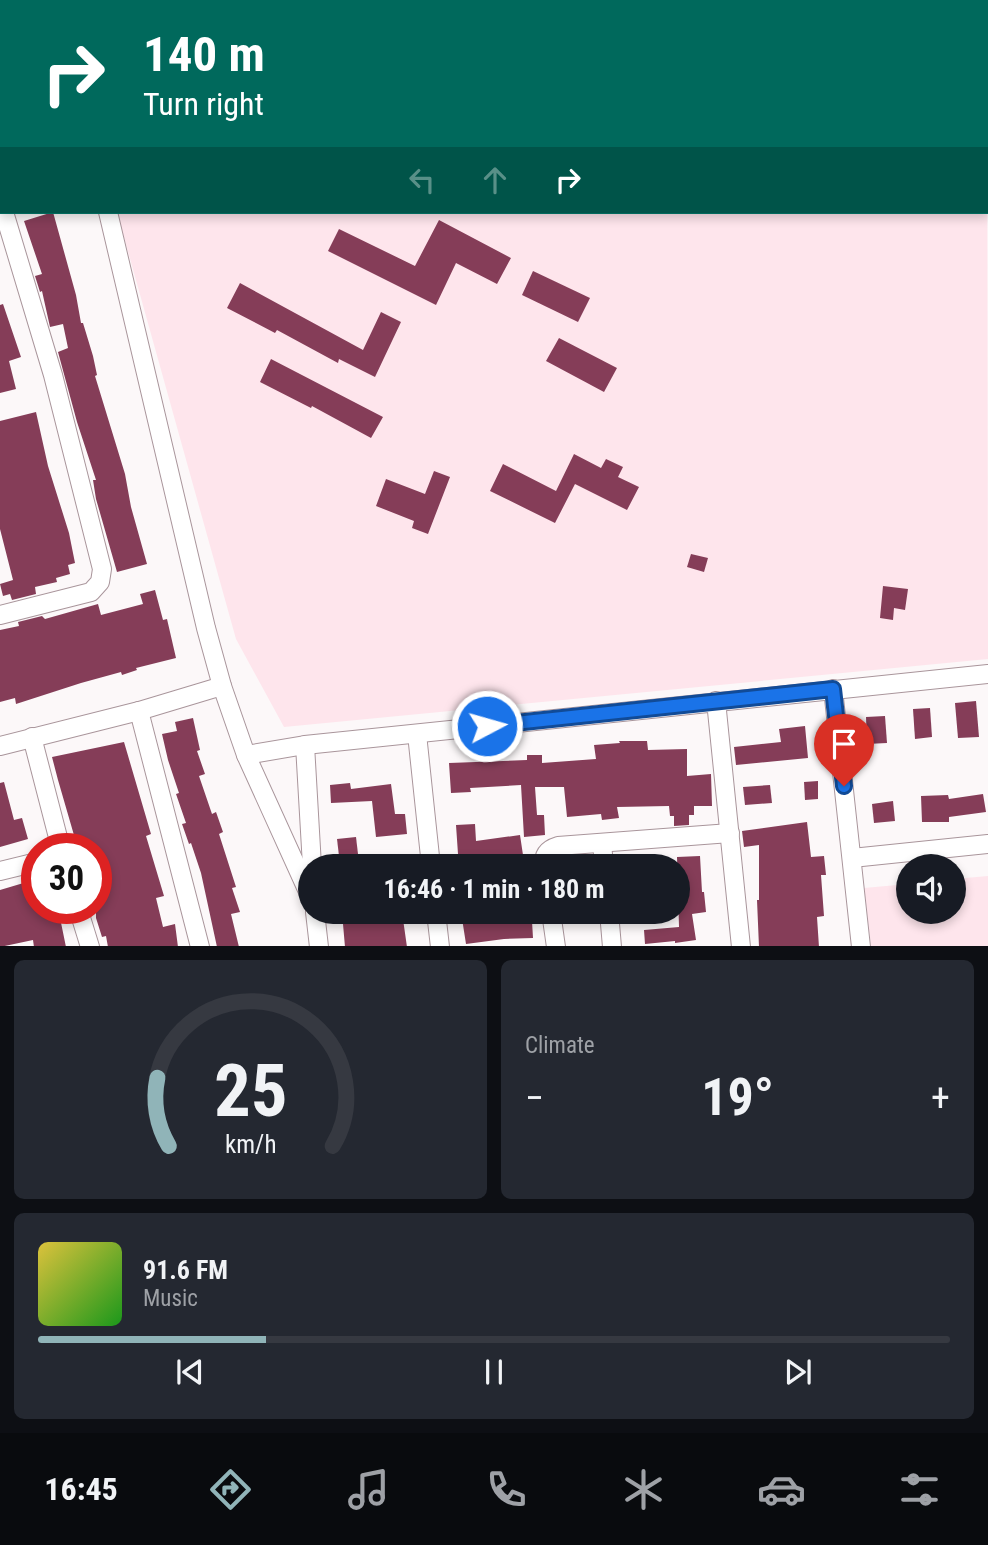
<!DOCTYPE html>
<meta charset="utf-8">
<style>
body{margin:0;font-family:"Roboto Condensed",sans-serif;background:#242831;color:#f1f3f6;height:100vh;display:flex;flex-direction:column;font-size:26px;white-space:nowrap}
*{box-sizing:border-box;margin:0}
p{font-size:23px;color:#9ea1a6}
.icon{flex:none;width:38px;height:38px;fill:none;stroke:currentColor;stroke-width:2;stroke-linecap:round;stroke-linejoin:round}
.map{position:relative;height:946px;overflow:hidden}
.drawer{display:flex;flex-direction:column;gap:14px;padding:14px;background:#0d0f14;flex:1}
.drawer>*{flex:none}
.guide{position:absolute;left:0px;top:0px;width:989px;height:214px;box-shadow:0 4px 10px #0003;background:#00695c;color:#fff;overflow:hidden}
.buttons{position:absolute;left:896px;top:854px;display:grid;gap:14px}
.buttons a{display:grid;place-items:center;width:70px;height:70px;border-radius:50%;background:#171b24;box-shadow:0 4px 10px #0003;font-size:35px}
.speed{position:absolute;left:21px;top:833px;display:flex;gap:14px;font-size:35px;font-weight:700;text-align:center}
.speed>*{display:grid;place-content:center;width:91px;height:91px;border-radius:50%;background:#171b24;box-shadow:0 4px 10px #0003;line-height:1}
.speed .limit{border:10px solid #d22;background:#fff;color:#111}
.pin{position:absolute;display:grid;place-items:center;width:60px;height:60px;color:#fff;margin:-72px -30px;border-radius:50% 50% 50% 0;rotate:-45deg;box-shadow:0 0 7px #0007}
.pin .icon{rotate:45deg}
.me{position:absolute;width:77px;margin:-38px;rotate:84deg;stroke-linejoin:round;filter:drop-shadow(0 0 5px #0008)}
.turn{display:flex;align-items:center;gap:24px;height:147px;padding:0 28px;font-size:32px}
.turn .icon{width:91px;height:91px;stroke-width:2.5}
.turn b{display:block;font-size:49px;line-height:60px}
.lanes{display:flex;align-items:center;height:66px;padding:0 28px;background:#0003;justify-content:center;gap:35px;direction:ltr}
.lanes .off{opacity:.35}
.big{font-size:52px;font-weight:700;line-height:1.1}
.drawer .card{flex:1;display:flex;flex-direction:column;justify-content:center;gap:10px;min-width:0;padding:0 24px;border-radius:10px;background:#242831}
.drawer .dial{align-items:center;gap:0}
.dial svg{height:182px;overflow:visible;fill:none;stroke:#363941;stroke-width:7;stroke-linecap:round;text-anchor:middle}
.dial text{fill:#f1f3f6;stroke:none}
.song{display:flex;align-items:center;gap:21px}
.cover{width:84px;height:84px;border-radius:10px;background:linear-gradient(135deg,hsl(50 70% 55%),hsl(120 70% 35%))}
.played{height:7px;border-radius:4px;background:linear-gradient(90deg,#90b4b8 25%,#363941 25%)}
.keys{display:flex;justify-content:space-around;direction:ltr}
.heat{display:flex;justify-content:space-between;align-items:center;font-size:38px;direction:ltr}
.drawer .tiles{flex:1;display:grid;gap:14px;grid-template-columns:1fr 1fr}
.card:last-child{grid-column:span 2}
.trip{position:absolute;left:298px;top:854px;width:392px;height:70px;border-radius:35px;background:#171b24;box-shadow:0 4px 10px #0003;font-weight:700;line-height:70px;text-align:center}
.tabs{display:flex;height:112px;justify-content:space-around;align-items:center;background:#090b0e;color:#9ea1a6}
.tabs .icon{width:49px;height:49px}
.tabs .on{color:#90b4b8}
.tabs b{font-size:32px;color:#f1f3f6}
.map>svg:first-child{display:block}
.built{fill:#fee5ec}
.building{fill:#853d58}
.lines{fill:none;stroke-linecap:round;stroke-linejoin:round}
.minor-casing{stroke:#a9959b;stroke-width:20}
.minor{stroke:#fff;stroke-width:18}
.route-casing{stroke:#114b97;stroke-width:18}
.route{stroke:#1a73e8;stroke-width:12}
</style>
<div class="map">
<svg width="988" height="947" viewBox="0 0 988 947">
<rect width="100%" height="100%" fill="#fcf8f9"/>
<g class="built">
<polygon points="987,34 988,659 284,727 236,639 117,212 987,212"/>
<polygon points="988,876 988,946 871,946 864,888 908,884 908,912 954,912 954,879"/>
</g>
<g class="building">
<polygon points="53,212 76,295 81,323 83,323 93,356 97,375 95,376 125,474 131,507 147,564 117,572 96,499 93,480 96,480 77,422 58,352 68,348 63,324 50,327 42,291 40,292 35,276 42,274 24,221"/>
<polygon points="439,220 511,258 497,284 456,263 436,305 328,251 339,229 415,266"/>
<polygon points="533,271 590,298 578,322 522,295"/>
<polygon points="240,283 363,350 381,312 401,322 375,377 339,359 338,363 277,330 275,333 227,308"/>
<polygon points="3,304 21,357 9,361 16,389 0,393 0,305"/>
<polygon points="559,338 617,368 604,392 546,361"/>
<polygon points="271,359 383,417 371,438 312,406 311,408 260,382"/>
<polygon points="36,412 48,466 69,533 75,563 68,565 70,574 56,578 57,582 35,587 36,594 12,600 10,594 3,596 0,584 13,580 0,529 0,421"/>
<polygon points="574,454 601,468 606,459 623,467 618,477 639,487 627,510 575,484 555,523 490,491 503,464 556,491"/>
<polygon points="434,471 450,477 428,534 412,528 414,521 376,506 386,479 425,494"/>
<polygon points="691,554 708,558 704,572 687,567"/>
<polygon points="883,586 908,589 905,610 894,608 893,620 880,618"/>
<polygon points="155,590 163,620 167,619 176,658 136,668 137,670 122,675 121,672 81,683 16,704 15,698 0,702 0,630 19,626 18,622 42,616 45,619 98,604 101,615 143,604 140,594"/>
<polygon points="976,701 979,737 958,738 955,703"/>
<polygon points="930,708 932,737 915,739 913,709"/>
<polygon points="885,716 887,743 867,744 866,717"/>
<polygon points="193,718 200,750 197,751 205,774 199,776 212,814 216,812 223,832 219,834 236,887 232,888 240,912 231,914 239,947 217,947 201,873 191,843 189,844 182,824 186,823 176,794 179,793 168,760 162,734 177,731 175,722"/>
<polygon points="805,726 808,758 736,765 734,747 781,742 779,729"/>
<polygon points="619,741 647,741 648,750 687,749 687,776 711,774 712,806 694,806 694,815 689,815 689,825 674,826 674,816 670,816 669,806 617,807 619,818 602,820 601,814 567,817 564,787 535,787 537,815 544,815 545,835 524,837 521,785 470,788 471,792 451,793 449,763 527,760 527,755 542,755 542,763 596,759 594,745 620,743"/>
<polygon points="124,742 151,834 146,836 164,896 156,898 163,927 175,924 178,947 108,947 106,936 102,937 96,918 96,849 78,849 58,780 52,757"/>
<polygon points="818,781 818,799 805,800 804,782"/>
<polygon points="4,782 14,820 22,818 28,839 0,847 0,783"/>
<polygon points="350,783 351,789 391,784 395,814 405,814 407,834 376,837 372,801 331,803 330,785"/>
<polygon points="770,785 772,803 745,805 743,787"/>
<polygon points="983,794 986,812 949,817 949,822 922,822 921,796 948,795 949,799"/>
<polygon points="893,801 895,821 874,823 872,804"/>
<polygon points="807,822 811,857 824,856 826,875 821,875 824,916 817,917 819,947 759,947 757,900 759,900 759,845 744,847 742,831"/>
<polygon points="475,824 476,841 520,835 523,855 481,860 482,866 442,866 441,856 458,854 456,825"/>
<polygon points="356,837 358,854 339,856 337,839"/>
<polygon points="700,856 702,892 704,892 706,912 692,914 696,940 675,943 675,941 645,944 644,930 679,927 677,857"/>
<polygon points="37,879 37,908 58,908 66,947 34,947 33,940 0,947 0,890"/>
<polygon points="334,912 402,912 407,947 345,947 343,924 336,924"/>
<polygon points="461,912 484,912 484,924 532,921 533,938 504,939 466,944"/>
</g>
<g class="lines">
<defs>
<g id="minor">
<polyline points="44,0 44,2"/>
<polyline points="209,0 209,2"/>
<polyline points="352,0 352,2"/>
<polyline points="630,2 630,0"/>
<polyline points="0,73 2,74"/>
<polyline points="108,212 206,628 222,686 246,755 310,896"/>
<polyline points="0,615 91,592 100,582 102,569 53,375 4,212"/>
<polyline points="833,689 861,947"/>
<polyline points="716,701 741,947"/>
<polyline points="139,711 200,947"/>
<polyline points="417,734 431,866"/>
<polyline points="32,737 61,849"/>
<polyline points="305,745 312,866"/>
<polyline points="0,746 139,711 222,686"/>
<polyline points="246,755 305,745 988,674"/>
<polyline points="602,843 604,866"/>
<polyline points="852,858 988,844"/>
<path d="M544 866C543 855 548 849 558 846L730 833"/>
<polyline points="0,871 37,862"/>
<polyline points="78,908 90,947"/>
<polyline points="315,912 319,947"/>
<polyline points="436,912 440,947"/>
<polyline points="551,912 556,947"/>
<polyline points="609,912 612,947"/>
</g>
</defs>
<use href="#minor" class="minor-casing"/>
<use href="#minor" class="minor"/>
</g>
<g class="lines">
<defs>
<polyline id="route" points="487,726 833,689 844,786"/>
</defs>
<use href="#route" class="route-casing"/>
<use href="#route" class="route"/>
</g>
</svg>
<div class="buttons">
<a><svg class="icon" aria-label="sound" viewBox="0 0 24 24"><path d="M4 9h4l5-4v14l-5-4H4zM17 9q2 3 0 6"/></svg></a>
</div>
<div class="speed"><div class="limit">30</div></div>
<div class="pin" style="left:844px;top:786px;background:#d93025"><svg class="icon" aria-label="arrive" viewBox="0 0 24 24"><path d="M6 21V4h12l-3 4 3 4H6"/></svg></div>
<svg class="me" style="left:487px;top:726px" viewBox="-20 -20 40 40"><circle r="17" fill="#1a73e8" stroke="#fff" stroke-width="3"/><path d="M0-11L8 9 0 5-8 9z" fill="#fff"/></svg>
<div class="trip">16:46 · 1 min · 180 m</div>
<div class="guide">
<div class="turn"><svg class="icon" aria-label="right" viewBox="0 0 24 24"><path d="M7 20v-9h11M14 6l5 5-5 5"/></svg><div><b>140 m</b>Turn right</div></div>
<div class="lanes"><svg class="icon off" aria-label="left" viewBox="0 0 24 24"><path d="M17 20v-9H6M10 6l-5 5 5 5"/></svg><svg class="icon off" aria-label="ahead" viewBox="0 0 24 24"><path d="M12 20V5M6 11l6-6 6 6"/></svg><svg class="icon" aria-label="right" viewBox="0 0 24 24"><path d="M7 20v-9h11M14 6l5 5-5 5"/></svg></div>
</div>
</div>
<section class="drawer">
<div class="tiles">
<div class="card dial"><svg viewBox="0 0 100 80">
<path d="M14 69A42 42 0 1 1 86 69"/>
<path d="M14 69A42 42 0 0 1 9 39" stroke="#90b4b8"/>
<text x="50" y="56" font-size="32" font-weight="700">25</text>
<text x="50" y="72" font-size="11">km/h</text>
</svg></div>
<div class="card"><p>Climate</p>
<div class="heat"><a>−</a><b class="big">19°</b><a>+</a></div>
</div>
<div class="card">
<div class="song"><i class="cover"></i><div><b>91.6 FM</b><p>Music</p></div></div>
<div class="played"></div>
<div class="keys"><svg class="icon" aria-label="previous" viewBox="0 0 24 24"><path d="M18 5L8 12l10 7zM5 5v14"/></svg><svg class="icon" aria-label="pause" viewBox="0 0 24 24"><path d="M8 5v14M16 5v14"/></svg><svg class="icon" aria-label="next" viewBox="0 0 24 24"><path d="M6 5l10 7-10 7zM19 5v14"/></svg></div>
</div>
</div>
</section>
<nav class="tabs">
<b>16:45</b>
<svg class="icon on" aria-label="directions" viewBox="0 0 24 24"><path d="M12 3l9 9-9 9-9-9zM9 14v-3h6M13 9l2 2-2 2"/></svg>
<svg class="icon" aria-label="music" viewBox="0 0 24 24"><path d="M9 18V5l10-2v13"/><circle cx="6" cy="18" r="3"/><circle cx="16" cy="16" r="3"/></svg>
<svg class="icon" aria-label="phone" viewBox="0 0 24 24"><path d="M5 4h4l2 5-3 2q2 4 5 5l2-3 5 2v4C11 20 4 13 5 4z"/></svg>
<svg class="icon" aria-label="climate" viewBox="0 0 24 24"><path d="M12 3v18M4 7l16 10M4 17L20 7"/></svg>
<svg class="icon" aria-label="car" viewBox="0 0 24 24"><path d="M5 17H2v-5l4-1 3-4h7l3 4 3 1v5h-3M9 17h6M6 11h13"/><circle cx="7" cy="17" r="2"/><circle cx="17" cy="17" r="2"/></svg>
<svg class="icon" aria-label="filters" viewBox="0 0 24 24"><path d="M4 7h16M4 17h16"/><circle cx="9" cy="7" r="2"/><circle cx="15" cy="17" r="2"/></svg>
</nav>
